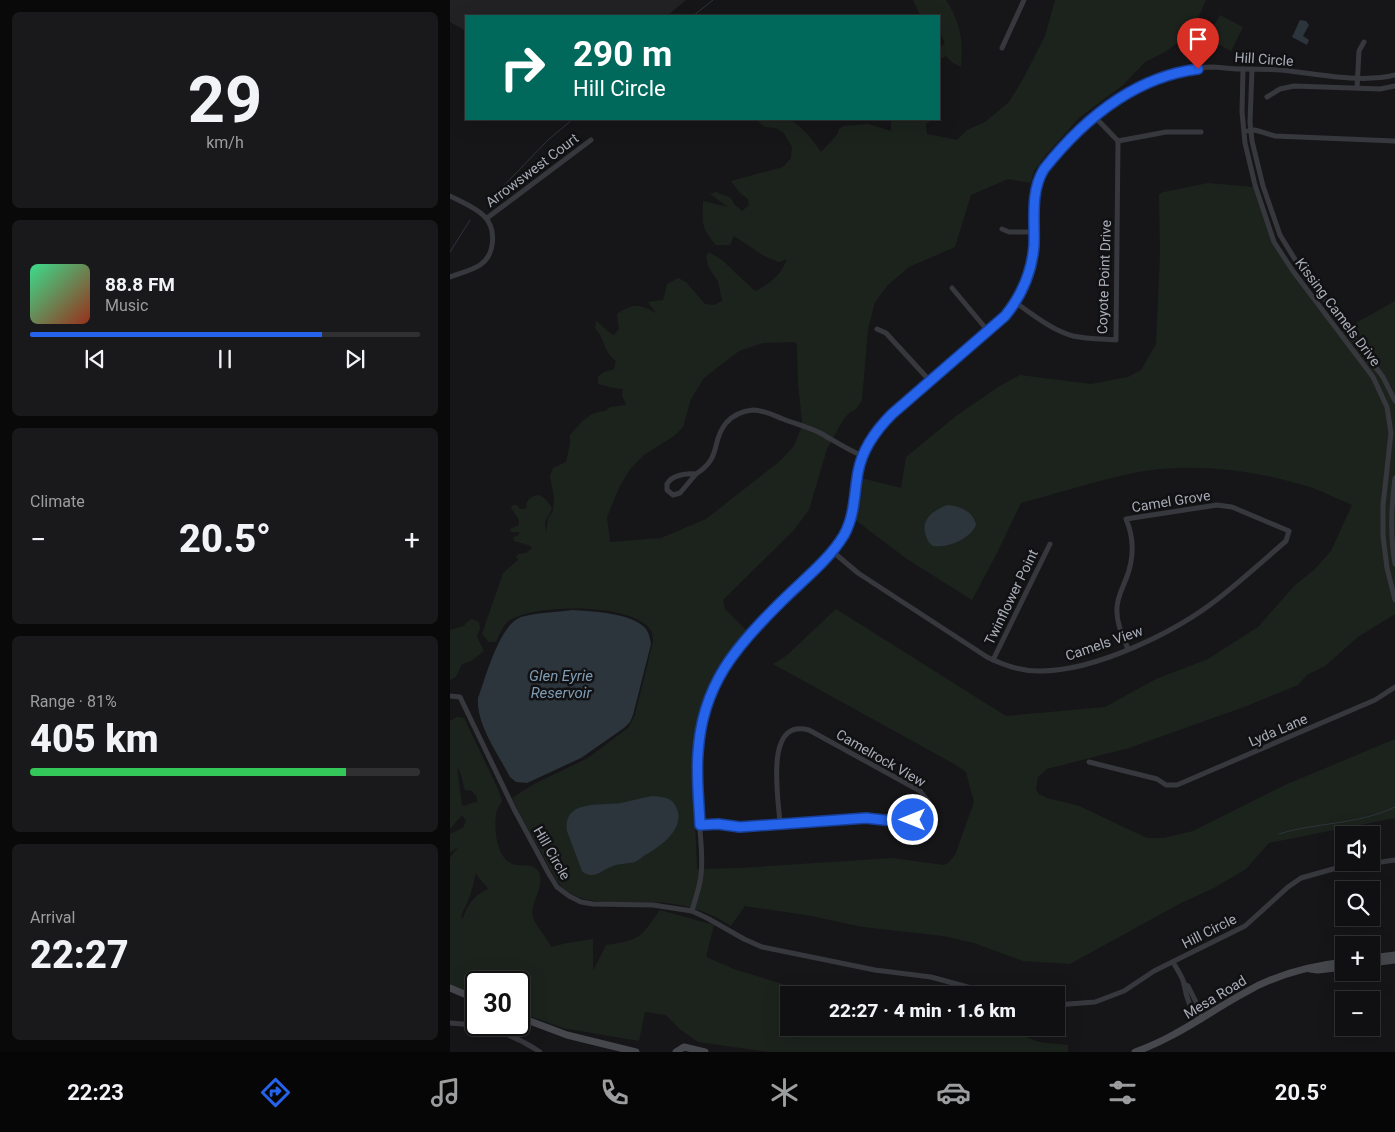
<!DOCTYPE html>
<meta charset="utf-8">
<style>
body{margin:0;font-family:Roboto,sans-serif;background:#19191b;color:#f1f3f6;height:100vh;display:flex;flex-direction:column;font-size:19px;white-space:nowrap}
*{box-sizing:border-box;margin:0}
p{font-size:16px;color:#9c9d9f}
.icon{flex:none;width:28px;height:28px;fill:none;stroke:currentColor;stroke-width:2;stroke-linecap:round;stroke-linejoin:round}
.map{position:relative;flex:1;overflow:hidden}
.drawer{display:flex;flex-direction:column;gap:12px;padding:12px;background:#09090a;width:450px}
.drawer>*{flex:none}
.guide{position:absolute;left:15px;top:15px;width:475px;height:105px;border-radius:0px;box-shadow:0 5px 20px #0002,0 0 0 1px #303032;background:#00695c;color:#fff;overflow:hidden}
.fabs{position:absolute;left:885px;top:826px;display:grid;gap:10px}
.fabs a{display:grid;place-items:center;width:45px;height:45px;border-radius:0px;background:#101012;box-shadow:0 5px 20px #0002,0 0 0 1px #303032;font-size:25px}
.speed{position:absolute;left:15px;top:971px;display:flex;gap:10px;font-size:25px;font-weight:700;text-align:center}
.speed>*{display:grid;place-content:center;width:65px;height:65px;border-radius:50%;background:#101012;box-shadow:0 5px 20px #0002,0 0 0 1px #303032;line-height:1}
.speed .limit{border:2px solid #111;border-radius:8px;background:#fff;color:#111}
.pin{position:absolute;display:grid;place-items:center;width:42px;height:42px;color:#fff;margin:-51px -21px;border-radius:50% 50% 50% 0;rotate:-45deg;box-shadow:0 0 5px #0007}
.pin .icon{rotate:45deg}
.me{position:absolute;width:55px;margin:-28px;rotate:270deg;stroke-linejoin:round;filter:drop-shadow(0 0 4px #0008)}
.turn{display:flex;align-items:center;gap:18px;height:105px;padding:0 25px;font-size:22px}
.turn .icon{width:65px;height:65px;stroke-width:2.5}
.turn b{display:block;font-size:35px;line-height:42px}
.big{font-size:38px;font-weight:800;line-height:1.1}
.drawer .card{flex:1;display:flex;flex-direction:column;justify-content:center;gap:8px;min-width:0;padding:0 18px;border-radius:8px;background:#19191b}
.drawer .dial{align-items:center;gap:0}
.dial b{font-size:65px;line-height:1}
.song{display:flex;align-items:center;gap:15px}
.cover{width:60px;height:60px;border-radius:8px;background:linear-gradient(135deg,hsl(150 70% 55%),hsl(10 70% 35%))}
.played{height:5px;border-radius:2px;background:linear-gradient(90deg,#2563eb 75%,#303032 75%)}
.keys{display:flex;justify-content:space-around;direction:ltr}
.heat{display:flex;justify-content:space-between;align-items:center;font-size:28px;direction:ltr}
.charge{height:8px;border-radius:4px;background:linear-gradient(90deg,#34c759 81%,#303032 0)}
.trip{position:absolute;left:330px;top:986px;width:285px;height:50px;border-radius:0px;background:#101012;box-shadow:0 5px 20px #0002,0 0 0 1px #303032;font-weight:800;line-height:50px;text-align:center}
.menu{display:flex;height:80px;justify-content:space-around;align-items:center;background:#060607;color:#9c9d9f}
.menu .icon{width:35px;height:35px}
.menu .active{color:#2563eb}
.menu b{font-size:22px;color:#f1f3f6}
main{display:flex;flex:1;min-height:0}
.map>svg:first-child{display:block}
.built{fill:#222225}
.green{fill:#1c231d;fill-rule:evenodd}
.water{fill:#2c353c}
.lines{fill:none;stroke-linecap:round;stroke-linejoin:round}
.stream{stroke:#2c353c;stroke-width:1}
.street{stroke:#37383d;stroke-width:5}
.secondary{stroke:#45474d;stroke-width:7}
.route-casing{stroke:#184099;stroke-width:12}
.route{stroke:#2563eb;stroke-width:9}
.labels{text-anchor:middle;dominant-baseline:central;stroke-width:5;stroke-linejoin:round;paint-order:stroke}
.street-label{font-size:14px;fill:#a8adb8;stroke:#111113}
.water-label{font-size:15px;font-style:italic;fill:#7f9bb3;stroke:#111113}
</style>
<main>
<section class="drawer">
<div class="card dial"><b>29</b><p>km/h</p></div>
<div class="card">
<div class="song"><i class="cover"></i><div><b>88.8 FM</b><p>Music</p></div></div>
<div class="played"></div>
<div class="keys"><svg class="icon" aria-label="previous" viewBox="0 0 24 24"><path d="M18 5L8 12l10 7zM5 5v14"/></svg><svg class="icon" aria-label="pause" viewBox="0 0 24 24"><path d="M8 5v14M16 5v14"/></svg><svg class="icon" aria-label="next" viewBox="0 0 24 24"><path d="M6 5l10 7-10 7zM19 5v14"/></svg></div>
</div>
<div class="card"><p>Climate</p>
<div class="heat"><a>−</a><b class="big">20.5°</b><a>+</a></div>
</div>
<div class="card"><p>Range · 81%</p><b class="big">405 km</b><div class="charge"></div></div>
<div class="card"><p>Arrival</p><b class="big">22:27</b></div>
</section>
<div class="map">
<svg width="945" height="1052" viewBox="0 0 945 1052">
<rect width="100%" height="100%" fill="#161618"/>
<polygon class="built" points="0,0 236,0 217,16 16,16 16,31 0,22"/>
<g class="green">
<path d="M463 0H496C511 24 513 39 511 67L503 63 496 56 489 60V45L491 47 495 43 489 31V16H472L469 13Z"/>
<path d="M605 0H756L745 25 734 38 715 52 695 62 673 85 629 118 595 156 584 171 581 183 558 179 521 195 505 247 459 267 438 285 425 302 418 329 412 400 406 409 400 412 393 420 377 449 359 510 343 531 273 600 275 609 297 631C260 674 244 713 243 770L247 869 291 868 442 858 494 865 498 863 505 855 524 802 516 772 506 765 323 664 336 656 386 609 556 716 655 707 706 679 758 659 808 627 845 585 865 569 881 551 902 505C888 499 874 492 860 487 801 469 735 461 674 475 639 483 605 494 571 503L547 553 522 600 457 559 404 519 407 509 411 478 451 488 456 457 506 416 548 387 570 375 641 384 678 377 691 370 706 344 710 254 709 194 714 192 758 183 803 187 823 245 888 333 945 301V614L908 637 875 666 857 675 848 685 794 707 679 748 597 769 588 777 586 790 589 794 597 798 629 806 697 838H714L743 831 835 785 945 739V818L819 843 796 869 764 888 731 903 620 964 573 961 524 943 493 936 413 927 361 916 295 906 281 926C261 913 241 906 217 903 187 899 136 910 113 888 104 879 99 866 93 855 82 836 71 818 62 798L84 784 138 758 178 728 185 715 203 642C203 637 203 632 199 628 179 603 86 604 60 620 53 624 49 636 46 642H39L32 634 53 573 69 559 66 558 68 554 76 553 82 548 81 546 64 541 63 537 69 535V532H61L60 529 69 525V520L61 508 63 505H67L70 509H75L77 507 76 504C79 498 83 495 90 495 95 499 100 503 102 509L95 522 96 533 98 518 103 511 104 498 100 476 103 468 116 462 120 444V435C132 422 137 413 155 411L160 407 176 405 172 395 173 389 164 388 148 384V377L154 372 164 369 166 361C152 350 156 340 145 328L146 321C152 325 158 333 164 335L169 329 167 314C182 303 190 304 206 313L198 302 213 300 217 284 228 278 236 282 255 304 264 305 272 301 268 281 259 268 256 256 259 252 272 260 305 291C320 284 331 275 337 259L329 262 314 256 284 236 280 245H266C250 226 253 225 253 201L278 207 260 194 266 192 281 198 284 204 292 211 299 205 298 199 290 193 281 181 333 167 341 158 342 147 334 133 326 128 315 127 305 119C314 119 328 116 337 119 352 125 362 139 371 152L387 135 389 129 394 126 418 124 441 131V119H483L476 124 477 134 507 140 517 130 535 122 559 102 573 79 595 36ZM343 342 346 343 347 346 348 383 352 422 351 429 344 446 330 461 256 519 211 538 160 542 157 517 170 486 181 468 194 455 224 436 233 427 241 399 254 378 289 351 313 343Z"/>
<polygon points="770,15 793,27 781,51 757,38"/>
<polygon points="22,619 29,622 30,628 27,637 34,651 21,661 12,664 6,677 0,680 0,630 14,626 17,622"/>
<path d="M7 717 14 718 48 789 52 801C50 805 46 810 46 815 44 829 46 857 62 864 71 867 85 862 89 873 95 888 79 903 83 917 86 927 97 937 101 947L117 943 143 939V971L156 945C191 940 190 938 210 910L264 925 256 957 284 969 368 995H339V1028H553L589 1042 618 1045V1052H319L248 1042 231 1030 216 1015 195 1012 189 1041 113 1028 69 1012V982H26V996L0 986V858L8 847 0 852V834L13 828 16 821 12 815 0 829V721ZM7 767C12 772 12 783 15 790L22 791 27 797V802C21 802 18 806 12 806ZM26 873C29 880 34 882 38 889 24 895 17 905 13 919L11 916 20 896Z"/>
</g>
<g class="water">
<polygon points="850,20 856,21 859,25 853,36 859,40 857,45 842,37"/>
<path d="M497 505C510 506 523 511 526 525 520 539 498 548 483 546 479 543 478 541 476 536 470 519 483 511 497 505Z"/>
<path d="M122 610C141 611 184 613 196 629 199 633 200 638 201 644L183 715 180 722 174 728 131 758 77 783 66 782 60 777C48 754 26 724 28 698 36 677 49 625 71 617 84 613 108 612 122 610Z"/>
<path d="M202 796C213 797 223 797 227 809 235 829 210 847 195 855 192 857 189 860 185 862 178 864 170 863 163 866 151 870 144 881 132 871L117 831C113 799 151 806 171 803 181 801 191 798 202 796Z"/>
</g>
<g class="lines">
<g class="stream">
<polyline points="243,16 263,0"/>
<polyline points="39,201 98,140 123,119"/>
<polyline points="0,252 20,220"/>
<path d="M829 834C867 822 908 825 945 807"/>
</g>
<g class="street">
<polyline points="552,48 574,0"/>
<polyline points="793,69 792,112 795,143 805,185 824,242 843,271 923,377 937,407 941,433 933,505 933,536 937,568 945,600"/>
<polyline points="802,69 800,122 802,141 813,186 830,235 846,261 933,377 945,401"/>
<polyline points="907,88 909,51 914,42"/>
<polyline points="817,97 830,89 844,86 930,89 945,86"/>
<polyline points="798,131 805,130 825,136 945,141"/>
<polyline points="668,141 716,132 751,132"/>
<path d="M0 196C11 202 25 207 34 216 47 229 45 255 30 265 21 271 9 273 0 277"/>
<polyline points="37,218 141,140"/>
<polyline points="552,229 559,232 584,232"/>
<polyline points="502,288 538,331"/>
<path d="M565 302C583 315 602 330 623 336 637 339 652 339 666 340L668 141 644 116"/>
<polyline points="427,329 436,333 480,381"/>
<path d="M246 474 230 493 223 495 217 490V484C222 475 236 473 246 474 273 456 260 443 276 423 283 415 293 411 303 410 314 410 323 415 333 419 345 424 360 427 372 434 386 442 398 450 413 456"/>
<path d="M945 478C941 507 940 535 945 564"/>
<path d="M382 551 408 573 537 657C553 665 570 671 588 671 644 672 726 632 769 598 792 580 814 560 836 541L839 531 782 507 767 505 676 519C685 540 684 559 676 579 672 589 667 598 667 608 666 623 673 636 678 649"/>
<polyline points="543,660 600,544"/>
<polyline points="0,696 10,697 64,809 99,874 107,887 119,896 131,902 143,904 203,905 242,911 257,918 294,939 312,947 425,970 481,977 547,995"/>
<polyline points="639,762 707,779 716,785 727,785 925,700 945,687"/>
<path d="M250 825 268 824 290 827 416 819 457 822 469 818 474 813 476 809 478 801 470 791 359 730C313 717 329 801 330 824"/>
<path d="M242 911C245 899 250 887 251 875 253 860 251 844 250 830 248 779 243 729 266 681 287 639 324 608 357 576 371 563 385 550 395 534 405 515 404 496 407 475 411 451 426 431 443 414L555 316C573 295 582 271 584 243 585 219 579 191 594 169 602 157 614 147 625 136 660 99 708 69 760 67 770 67 780 69 790 69 807 69 824 69 840 71 870 75 915 83 945 75"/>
<path d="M723 962C726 968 733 977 734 984 736 996 741 1011 750 1020"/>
<polyline points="734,984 738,986 751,1012 751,1020"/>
<polyline points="606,1005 645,1002 674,991 704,971 795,926 838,887 851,878 883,869 945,860"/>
<path d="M0 1023C34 1025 62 1033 90 1052"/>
</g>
<g class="secondary">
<polyline points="921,958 945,955"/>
<polyline points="921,963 945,960"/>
<polyline points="860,969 868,970 894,967"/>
<polyline points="0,988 26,999"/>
<polyline points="69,1017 117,1035 186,1052"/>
<polyline points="226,1052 234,1047 255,1052"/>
<path d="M685 1052C727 1037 757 1013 796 992 825 975 860 966 894 962"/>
</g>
</g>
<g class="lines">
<defs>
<path id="route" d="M463 820 451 822 416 818 290 827 268 824 250 825C249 801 246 776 248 753 252 685 286 646 332 601 353 580 379 560 394 535 405 515 404 494 408 472 412 450 426 430 442 414L555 316C572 295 582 272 584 245 585 219 580 192 594 169 633 120 684 77 748 69"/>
</defs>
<use href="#route" class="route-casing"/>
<use href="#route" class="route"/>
</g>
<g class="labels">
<g class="street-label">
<text transform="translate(814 59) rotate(4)">Hill Circle</text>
<text transform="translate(82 170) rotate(-37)">Arrowswest Court</text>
<text transform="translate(654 277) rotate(-88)">Coyote Point Drive</text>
<text transform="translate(888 312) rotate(53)">Kissing Camels Drive</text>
<text transform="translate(721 501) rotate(-9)">Camel Grove</text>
<text transform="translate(561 597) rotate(-64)">Twinflower Point</text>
<text transform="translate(654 643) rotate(-19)">Camels View</text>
<text transform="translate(828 730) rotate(-23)">Lyda Lane</text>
<text transform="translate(431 758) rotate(30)">Camelrock View</text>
<text transform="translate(102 853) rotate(60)">Hill Circle</text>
<text transform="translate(759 931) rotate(-27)">Hill Circle</text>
<text transform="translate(765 997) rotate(-31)">Mesa Road</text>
</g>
<g class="water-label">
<text x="111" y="676">Glen Eyrie<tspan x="111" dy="17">Reservoir</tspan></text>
</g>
</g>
</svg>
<div class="fabs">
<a><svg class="icon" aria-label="sound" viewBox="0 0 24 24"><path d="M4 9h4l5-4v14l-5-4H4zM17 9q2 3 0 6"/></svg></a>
<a><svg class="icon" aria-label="search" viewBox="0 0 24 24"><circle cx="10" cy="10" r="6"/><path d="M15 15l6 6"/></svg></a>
<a>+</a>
<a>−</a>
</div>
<div class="speed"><div class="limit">30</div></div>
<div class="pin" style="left:748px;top:69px;background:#d93025"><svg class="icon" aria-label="arrive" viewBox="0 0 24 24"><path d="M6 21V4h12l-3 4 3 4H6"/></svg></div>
<svg class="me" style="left:463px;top:820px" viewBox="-20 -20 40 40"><circle r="17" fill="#2563eb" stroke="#fff" stroke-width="3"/><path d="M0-11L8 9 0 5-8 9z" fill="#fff"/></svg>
<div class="trip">22:27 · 4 min · 1.6 km</div>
<div class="guide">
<div class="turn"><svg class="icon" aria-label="right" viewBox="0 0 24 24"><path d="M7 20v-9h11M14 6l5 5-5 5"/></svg><div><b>290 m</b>Hill Circle</div></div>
</div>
</div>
</main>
<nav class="menu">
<b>22:23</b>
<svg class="icon active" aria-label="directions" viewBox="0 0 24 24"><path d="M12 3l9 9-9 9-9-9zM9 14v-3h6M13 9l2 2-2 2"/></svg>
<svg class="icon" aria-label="music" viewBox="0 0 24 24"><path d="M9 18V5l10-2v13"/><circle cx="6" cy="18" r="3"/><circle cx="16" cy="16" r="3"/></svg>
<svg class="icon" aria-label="phone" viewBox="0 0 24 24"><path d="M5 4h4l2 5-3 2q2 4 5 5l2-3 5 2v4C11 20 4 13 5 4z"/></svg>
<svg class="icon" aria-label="climate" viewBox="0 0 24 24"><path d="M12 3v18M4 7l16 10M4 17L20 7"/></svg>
<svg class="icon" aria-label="car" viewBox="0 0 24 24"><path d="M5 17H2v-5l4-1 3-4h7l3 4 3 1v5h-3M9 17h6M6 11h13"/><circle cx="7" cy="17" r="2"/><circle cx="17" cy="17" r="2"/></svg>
<svg class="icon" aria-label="filters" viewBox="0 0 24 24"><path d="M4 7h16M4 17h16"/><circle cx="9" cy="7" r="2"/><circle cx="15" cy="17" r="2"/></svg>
<b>20.5°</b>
</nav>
